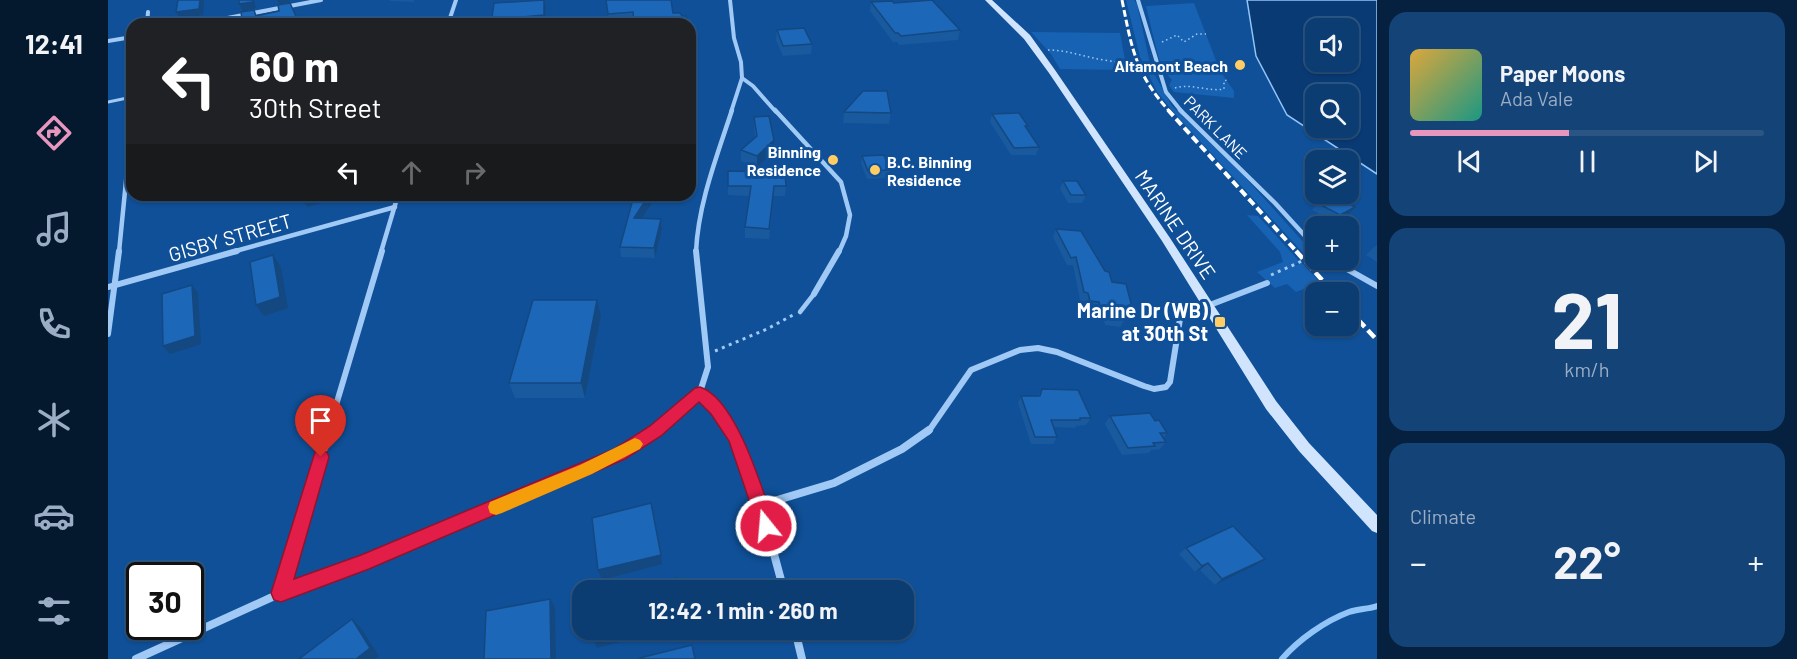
<!DOCTYPE html>
<meta charset="utf-8">
<style>
body{margin:0;font-family:Barlow,sans-serif;background:#144377;color:#f1f3f6;height:100vh;display:flex;flex-direction:column;font-size:22px;white-space:nowrap}
*{box-sizing:border-box;margin:0}
p{font-size:20px;color:#9aadc4}
.icon{flex:none;width:33px;height:33px;fill:none;stroke:currentColor;stroke-width:2;stroke-linecap:round;stroke-linejoin:round}
.map{position:relative;flex:1;overflow:hidden}
.side{display:flex;flex-direction:column;gap:12px;padding:12px;background:#06213f;width:420px}
.side>*{flex:none}
.hud{position:absolute;left:18px;top:18px;width:570px;height:183px;border-radius:18px;box-shadow:0 2px 4px #0004,0 0 0 2px #2b5684;background:#202124;color:#fff;overflow:hidden}
.controls{position:absolute;left:1197px;top:18px;display:grid;gap:12px}
.controls a{display:grid;place-items:center;width:54px;height:54px;border-radius:12px;background:#0b3c72;box-shadow:0 2px 4px #0004,0 0 0 2px #2b5684;font-size:30px}
.speed{position:absolute;left:18px;top:562px;display:flex;gap:12px;font-size:30px;font-weight:700;text-align:center}
.speed>*{display:grid;place-content:center;width:78px;height:78px;border-radius:50%;background:#0b3c72;box-shadow:0 2px 4px #0004,0 0 0 2px #2b5684;line-height:1}
.speed .limit{border:3px solid #111;border-radius:9px;background:#fff;color:#111}
.pin{position:absolute;display:grid;place-items:center;width:51px;height:51px;color:#fff;margin:-62px -26px;border-radius:50% 50% 50% 0;rotate:-45deg;box-shadow:0 0 6px #0007}
.pin .icon{rotate:45deg}
.me{position:absolute;width:66px;margin:-33px;rotate:343deg;stroke-linejoin:round;filter:drop-shadow(0 0 4px #0008)}
.turn{display:flex;align-items:center;gap:21px;height:126px;padding:0 24px;font-size:27px}
.turn .icon{width:78px;height:78px;stroke-width:2.5}
.turn b{display:block;font-size:42px;line-height:51px}
.lanes{display:flex;align-items:center;height:57px;padding:0 24px;background:#0003;justify-content:center;gap:30px;direction:ltr}
.lanes .off{opacity:.35}
.big{font-size:45px;font-weight:700;line-height:1.1}
.side .card{flex:1;display:flex;flex-direction:column;justify-content:center;gap:9px;min-width:0;padding:0 21px;border-radius:18px;background:#144377}
.side .dial{align-items:center;gap:0}
.dial b{font-size:78px;line-height:1}
.song{display:flex;align-items:center;gap:18px}
.cover{width:72px;height:72px;border-radius:9px;background:linear-gradient(135deg,hsl(40 70% 55%),hsl(170 70% 35%))}
.played{height:6px;border-radius:3px;background:linear-gradient(90deg,#e797bd 45%,#2b5684 45%)}
.keys{display:flex;justify-content:space-around;direction:ltr}
.heat{display:flex;justify-content:space-between;align-items:center;font-size:33px;direction:ltr}
.trip{position:absolute;left:464px;top:580px;width:342px;height:60px;border-radius:18px;background:#0b3c72;box-shadow:0 2px 4px #0004,0 0 0 2px #2b5684;font-weight:700;line-height:60px;text-align:center}
main{display:flex;flex:1;min-height:0}
.tabs{display:flex;flex-direction:column;width:108px;justify-content:space-around;align-items:center;background:#04182e;color:#9aadc4}
.tabs .icon{width:42px;height:42px}
.tabs .active{color:#e797bd}
.tabs b{font-size:27px;color:#f1f3f6}
.map>svg:first-child{display:block}
.green{fill:#1762b3}
.water{fill:#093a74;stroke:#91c5f8;stroke-width:1.5;fill-rule:evenodd}
.lines{fill:none;stroke-linecap:round;stroke-linejoin:round}
.stream{stroke:#91c5f8;stroke-width:6}
.path-far1{stroke:#a0c9f5;stroke-width:1.5;stroke-dasharray:1.5 3;stroke-linecap:butt}
.path{stroke:#a0c9f5;stroke-width:3;stroke-dasharray:3 4.5;stroke-linecap:butt}
.service-far1{stroke:#a0c9f5;stroke-width:3}
.service{stroke:#a0c9f5;stroke-width:4.5}
.minor-far3{stroke:#a0c9f5;stroke-width:4}
.minor-far2{stroke:#a0c9f5;stroke-width:4.5}
.minor-far1{stroke:#a0c9f5;stroke-width:6}
.minor{stroke:#a0c9f5;stroke-width:8}
.secondary{fill:#d0e5fd;fill-rule:evenodd}
.rail-far2{stroke:#fff;stroke-width:3;stroke-dasharray:7 3;stroke-linecap:butt}
.rail-far1{stroke:#fff;stroke-width:4;stroke-dasharray:8 4;stroke-linecap:butt}
.rail{stroke:#fff;stroke-width:4.5;stroke-dasharray:10 4.5;stroke-linecap:butt}
.wall{fill:#19599e}
.shaded-wall{fill:#144881}
.building{fill:#1d67b8;stroke:#144881;stroke-width:1.5}
.route{fill:#e11d48;stroke:#92132f;stroke-width:1.5}
.slow{fill:#f59e0b}
.poi-dot{fill:#ffcd64;stroke:#0f5098;stroke-width:2}
.labels{text-anchor:middle;dominant-baseline:central;stroke-width:6;stroke-linejoin:round;paint-order:stroke}
.far-poi-label{font-size:16px;font-weight:bold;fill:#fff;stroke:#0f5098;text-anchor:end}
.far-street-label{font-size:16px;fill:#fff;stroke:#0f5098}
.street-label{font-size:20px;fill:#fff;stroke:#0f5098}
.poi-label{font-size:20px;font-weight:bold;fill:#fff;stroke:#0f5098;text-anchor:end}
</style>
<main>
<nav class="tabs">
<b>12:41</b>
<svg class="icon active" aria-label="directions" viewBox="0 0 24 24"><path d="M12 3l9 9-9 9-9-9zM9 14v-3h6M13 9l2 2-2 2"/></svg>
<svg class="icon" aria-label="music" viewBox="0 0 24 24"><path d="M9 18V5l10-2v13"/><circle cx="6" cy="18" r="3"/><circle cx="16" cy="16" r="3"/></svg>
<svg class="icon" aria-label="phone" viewBox="0 0 24 24"><path d="M5 4h4l2 5-3 2q2 4 5 5l2-3 5 2v4C11 20 4 13 5 4z"/></svg>
<svg class="icon" aria-label="climate" viewBox="0 0 24 24"><path d="M12 3v18M4 7l16 10M4 17L20 7"/></svg>
<svg class="icon" aria-label="car" viewBox="0 0 24 24"><path d="M5 17H2v-5l4-1 3-4h7l3 4 3 1v5h-3M9 17h6M6 11h13"/><circle cx="7" cy="17" r="2"/><circle cx="17" cy="17" r="2"/></svg>
<svg class="icon" aria-label="filters" viewBox="0 0 24 24"><path d="M4 7h16M4 17h16"/><circle cx="9" cy="7" r="2"/><circle cx="15" cy="17" r="2"/></svg>
</nav>
<div class="map">
<svg width="1269" height="659" viewBox="0 0 1269 659">
<rect width="100%" height="100%" fill="#0f5098"/>
<g class="green">
<polygon points="1018,0 1026,0 1029,4 1043,68 1064,106 1134,174 1207,255 1198,256 1068,115 1049,92 1037,67 1042,68 1037,66 1032,57"/>
<polygon points="1086,3 1112,71 1126,91 1126,98 1066,92 1061,85 1064,80 1056,71 1050,56 1038,6"/>
<polygon points="923,32 1012,33 1019,70 952,69 943,54"/>
<polygon points="1139,215 1150,216 1192,262 1185,266 1194,263 1221,292 1207,294 1201,287 1188,292 1179,284 1167,288 1149,272 1175,262 1172,252"/>
</g>
<path class="water" d="M1139 0H1269V174L1179 115 1148 56ZM1208 28H1240V62H1208ZM1208 94H1240V128H1208Z"/>
<g class="lines">
<path class="stream" d="M1174 659C1190 640 1217 621 1241 612 1250 609 1260 609 1269 606"/>
<g class="path-far1">
<polyline points="1054,42 1069,35 1076,42 1089,34 1098,34"/>
<path d="M940 50C960 50 976 57 996 60 1012 63 1026 63 1042 68"/>
<path d="M1067 88C1083 83 1100 92 1116 89V81L1119 80"/>
</g>
<g class="path">
<polyline points="1163,275 1203,257"/>
<polyline points="607,351 659,329 685,315"/>
</g>
<polyline class="service-far1" points="0,102 24,97"/>
<polyline class="service" points="692,312 706,294"/>
<g class="minor-far3">
<polyline points="622,0 626,38 633,62 634,78 623,112"/>
<polyline points="1030,0 1058,92 1074,112"/>
<polyline points="39,24 40,12"/>
<polyline points="88,24 213,0"/>
<polyline points="340,24 348,0"/>
<polyline points="0,41 24,37"/>
<polyline points="634,78 645,86 668,112"/>
</g>
<g class="minor-far2">
<polyline points="667,110 733,182 742,215 738,236 731,252"/>
<polyline points="1072,110 1167,203 1208,248"/>
<polyline points="11,252 24,120"/>
<polyline points="124,252 287,207"/>
<polyline points="273,252 290,195"/>
<path d="M588 252C590 204 609 156 624 110"/>
</g>
<g class="minor-far1">
<polyline points="588,251 600,367 592,392 624,432"/>
<polyline points="1223,260 1269,286"/>
<polyline points="0,287 129,251"/>
<polyline points="706,294 731,251"/>
<polyline points="0,334 11,251"/>
<polyline points="220,432 274,251"/>
<polyline points="547,432 592,392"/>
<polyline points="820,432 863,370 912,350 930,348 949,352 1036,386 1046,389 1058,387 1062,382 1072,319 1081,313 1159,283"/>
</g>
<g class="minor">
<polyline points="623,430 650,495 676,591"/>
<polyline points="653,505 726,483 794,449 821,430"/>
<polyline points="173,593 221,430"/>
<polyline points="687,630 694,659"/>
<polyline points="28,659 173,593 255,563 512,454 549,430"/>
</g>
<polygon class="secondary" points="877,0 884,0 922,35 947,70 1062,238 1168,401 1201,443 1269,515 1269,533 1264,531 1191,451 1158,409 1054,241 941,73 916,39"/>
<path class="rail-far2" d="M1014 0C1024 49 1027 73 1062 112"/>
<polyline class="rail-far1" points="1060,110 1189,252"/>
<g class="rail">
<polyline points="1188,251 1225,292"/>
<polyline points="1240,309 1269,340"/>
</g>
</g>
<g class="wall">
<polygon points="281,0 306,0 306,2 282,1"/>
<polygon points="436,0 438,6 437,22 408,24 383,24"/>
<polygon points="498,0 565,13 574,16 580,24 526,24 525,19 501,21"/>
<polygon points="763,2 786,3 852,30 850,40 791,45 789,42 785,42 762,11"/>
<polygon points="669,30 704,44 703,54 675,56 668,40"/>
<polygon points="736,112 783,113 781,124 735,123"/>
<polygon points="884,114 920,126 919,129 931,147 928,155 903,155 882,122"/>
<polygon points="646,117 666,140 666,151 649,167 633,161 633,150 647,137 646,127"/>
<polygon points="754,156 782,170 780,178 759,179 753,163"/>
<polygon points="955,181 978,195 974,203 960,203 952,189"/>
<polygon points="620,186 678,186 677,196 665,196 661,239 637,238 637,227 641,196 620,195"/>
<polygon points="549,195 534,219 553,219 554,229 547,258 513,257 512,247"/>
<polygon points="1209,203 1241,214 1226,222 1204,210"/>
<polygon points="948,229 997,271 1004,282 1024,307 1019,315 1016,315 1017,319 1012,327 997,325 995,318 989,317 987,310 978,309 976,301 972,300 965,265 959,265 945,237"/>
<polygon points="1269,245 1269,262 1258,255 1265,248"/>
<polygon points="489,300 493,315 477,398 407,398 401,383"/>
<polygon points="934,389 983,418 978,425 968,426 967,428 946,427 949,437 945,444 923,444 910,403 913,396 930,396"/>
<polygon points="1002,416 1047,421 1059,433 1055,438 1058,442 1052,449 1043,450 1041,453 1014,455 997,424"/>
<polygon points="1078,548 1157,559 1148,565 1107,585 1092,570 1087,572 1071,554"/>
</g>
<g class="shaded-wall">
<polygon points="92,0 96,0 95,15 72,19 68,12"/>
<polygon points="144,0 146,0 148,8 135,11 131,4"/>
<polygon points="169,0 182,0 182,2 171,4"/>
<polygon points="436,0 438,6 437,22 436,15"/>
<polygon points="182,3 191,24 176,24"/>
<polygon points="666,140 666,151 649,167 649,156"/>
<polygon points="211,195 243,195 199,207 195,200"/>
<polygon points="541,195 549,195 528,228 526,218"/>
<polygon points="1247,207 1241,214 1226,222 1232,215"/>
<polygon points="553,219 554,229 547,258 546,248"/>
<polygon points="165,255 173,267 180,308 156,316 148,305"/>
<polygon points="84,285 90,293 93,344 62,354 55,346"/>
<polygon points="489,300 493,315 477,398 473,383"/>
<polygon points="553,555 554,564 494,580 490,570"/>
<polygon points="1157,559 1148,565 1107,585 1114,579"/>
<polygon points="1100,563 1092,570 1087,572 1094,566"/>
<polygon points="442,599 447,608 448,659 443,659"/>
<polygon points="244,619 253,628 271,656 267,659 248,659"/>
<polygon points="522,630 558,630 489,648 485,639"/>
</g>
<g class="building">
<polygon points="70,0 92,0 91,9 68,12"/>
<polygon points="131,0 144,0 145,2 131,4"/>
<polygon points="436,0 436,15 404,18 403,24 383,24 386,3"/>
<polygon points="498,0 563,0 565,13 572,13 574,16 578,16 580,24 532,24 531,22 526,23 525,12 500,14"/>
<polygon points="824,0 852,30 793,36 790,33 787,33 763,2 784,1 786,3"/>
<polygon points="182,3 190,21 176,24 123,24 122,22 134,20 133,12 146,10 148,16 171,11 170,5"/>
<polygon points="254,18 252,24 227,24"/>
<polygon points="696,28 704,44 675,46 669,30"/>
<polygon points="755,91 779,91 783,113 736,112"/>
<polygon points="911,113 920,126 917,126 931,147 906,148 884,114"/>
<polygon points="661,116 666,140 649,156 633,150 649,136 646,117"/>
<polygon points="776,155 782,170 760,171 754,156"/>
<polygon points="620,171 677,172 678,186 666,186 661,229 637,227 643,186 620,186"/>
<polygon points="955,181 969,181 978,195 963,195"/>
<polygon points="194,195 211,195 195,200"/>
<polygon points="525,195 541,195 526,218 553,219 546,248 512,247 525,199"/>
<polygon points="1225,195 1247,207 1232,215 1209,203"/>
<polygon points="948,229 973,231 997,271 1001,272 1004,282 1018,284 1024,307 1014,306 1017,319 1001,317 999,310 993,309 991,302 982,301 980,293 976,292 968,257 963,258"/>
<polygon points="165,255 172,297 148,305 142,262"/>
<polygon points="84,285 87,336 55,346 54,294"/>
<polygon points="425,300 489,300 473,383 401,383"/>
<polygon points="934,389 970,390 983,418 972,418 972,420 943,420 949,437 927,437 913,396 932,396"/>
<polygon points="1042,413 1047,421 1051,420 1059,433 1052,433 1058,442 1045,443 1047,446 1020,448 1002,416"/>
<polygon points="543,503 553,555 490,570 484,518"/>
<polygon points="1125,526 1157,559 1114,579 1100,563 1094,566 1078,548"/>
<polygon points="569,578 571,591 517,591"/>
<polygon points="442,599 443,659 376,659 378,611"/>
<polygon points="244,619 262,648 248,659 191,659"/>
<polygon points="484,630 522,630 485,639"/>
<polygon points="584,645 587,659 531,659 532,658"/>
</g>
<path class="route" d="M592 387C629 399 655 492 667 526L665 532 658 534 652 532 621 441 603 414 591 402 553 436 517 459 261 569 173 602 166 600 163 593 207 452 213 450 219 452 221 457 186 579 253 555 506 449 542 426 587 388Z"/>
<polygon class="slow" points="527,438 532,440 535,444 532,449 484,474 394,513 388,515 382,513 380,507 382,502 472,465"/>
<g class="poi-dot">
<circle cx="1132" cy="65" r="6"/>
<circle cx="725" cy="160" r="6"/>
<circle cx="767" cy="170" r="6"/>
<rect x="1106" y="316" width="12" height="12" rx="3"/>
</g>
<g class="labels">
<g class="far-poi-label">
<text x="1120" y="65">Altamont Beach</text>
<text x="713" y="151">Binning<tspan x="713" dy="18">Residence</tspan></text>
<text x="779" y="161" text-anchor="start">B.C. Binning<tspan x="779" dy="18">Residence</tspan></text>
</g>
<g class="far-street-label">
<text transform="translate(1108 127) rotate(45)">PARK LANE</text>
</g>
<g class="street-label">
<text transform="translate(1068 224) rotate(56)">MARINE DRIVE</text>
<text transform="translate(122 237) rotate(-16)">GISBY STREET</text>
</g>
<g class="poi-label">
<text x="1100" y="310">Marine Dr (WB)<tspan x="1100" dy="23">at 30th St</tspan></text>
</g>
</g>
</svg>
<div class="controls">
<a><svg class="icon" aria-label="sound" viewBox="0 0 24 24"><path d="M4 9h4l5-4v14l-5-4H4zM17 9q2 3 0 6"/></svg></a>
<a><svg class="icon" aria-label="search" viewBox="0 0 24 24"><circle cx="10" cy="10" r="6"/><path d="M15 15l6 6"/></svg></a>
<a><svg class="icon" aria-label="layers" viewBox="0 0 24 24"><path d="M12 4l9 5-9 5-9-5zM3 14l9 5 9-5"/></svg></a>
<a>+</a>
<a>−</a>
</div>
<div class="speed"><div class="limit">30</div></div>
<div class="pin" style="left:213px;top:457px;background:#d93025"><svg class="icon" aria-label="arrive" viewBox="0 0 24 24"><path d="M6 21V4h12l-3 4 3 4H6"/></svg></div>
<svg class="me" style="left:658px;top:526px" viewBox="-20 -20 40 40"><circle r="17" fill="#e11d48" stroke="#fff" stroke-width="3"/><path d="M0-11L8 9 0 5-8 9z" fill="#fff"/></svg>
<div class="trip">12:42 · 1 min · 260 m</div>
<div class="hud">
<div class="turn"><svg class="icon" aria-label="left" viewBox="0 0 24 24"><path d="M17 20v-9H6M10 6l-5 5 5 5"/></svg><div><b>60 m</b>30th Street</div></div>
<div class="lanes"><svg class="icon" aria-label="left" viewBox="0 0 24 24"><path d="M17 20v-9H6M10 6l-5 5 5 5"/></svg><svg class="icon off" aria-label="ahead" viewBox="0 0 24 24"><path d="M12 20V5M6 11l6-6 6 6"/></svg><svg class="icon off" aria-label="right" viewBox="0 0 24 24"><path d="M7 20v-9h11M14 6l5 5-5 5"/></svg></div>
</div>
</div>
<section class="side">
<div class="card">
<div class="song"><i class="cover"></i><div><b>Paper Moons</b><p>Ada Vale</p></div></div>
<div class="played"></div>
<div class="keys"><svg class="icon" aria-label="previous" viewBox="0 0 24 24"><path d="M18 5L8 12l10 7zM5 5v14"/></svg><svg class="icon" aria-label="pause" viewBox="0 0 24 24"><path d="M8 5v14M16 5v14"/></svg><svg class="icon" aria-label="next" viewBox="0 0 24 24"><path d="M6 5l10 7-10 7zM19 5v14"/></svg></div>
</div>
<div class="card dial"><b>21</b><p>km/h</p></div>
<div class="card"><p>Climate</p>
<div class="heat"><a>−</a><b class="big">22°</b><a>+</a></div>
</div>
</section>
</main>
